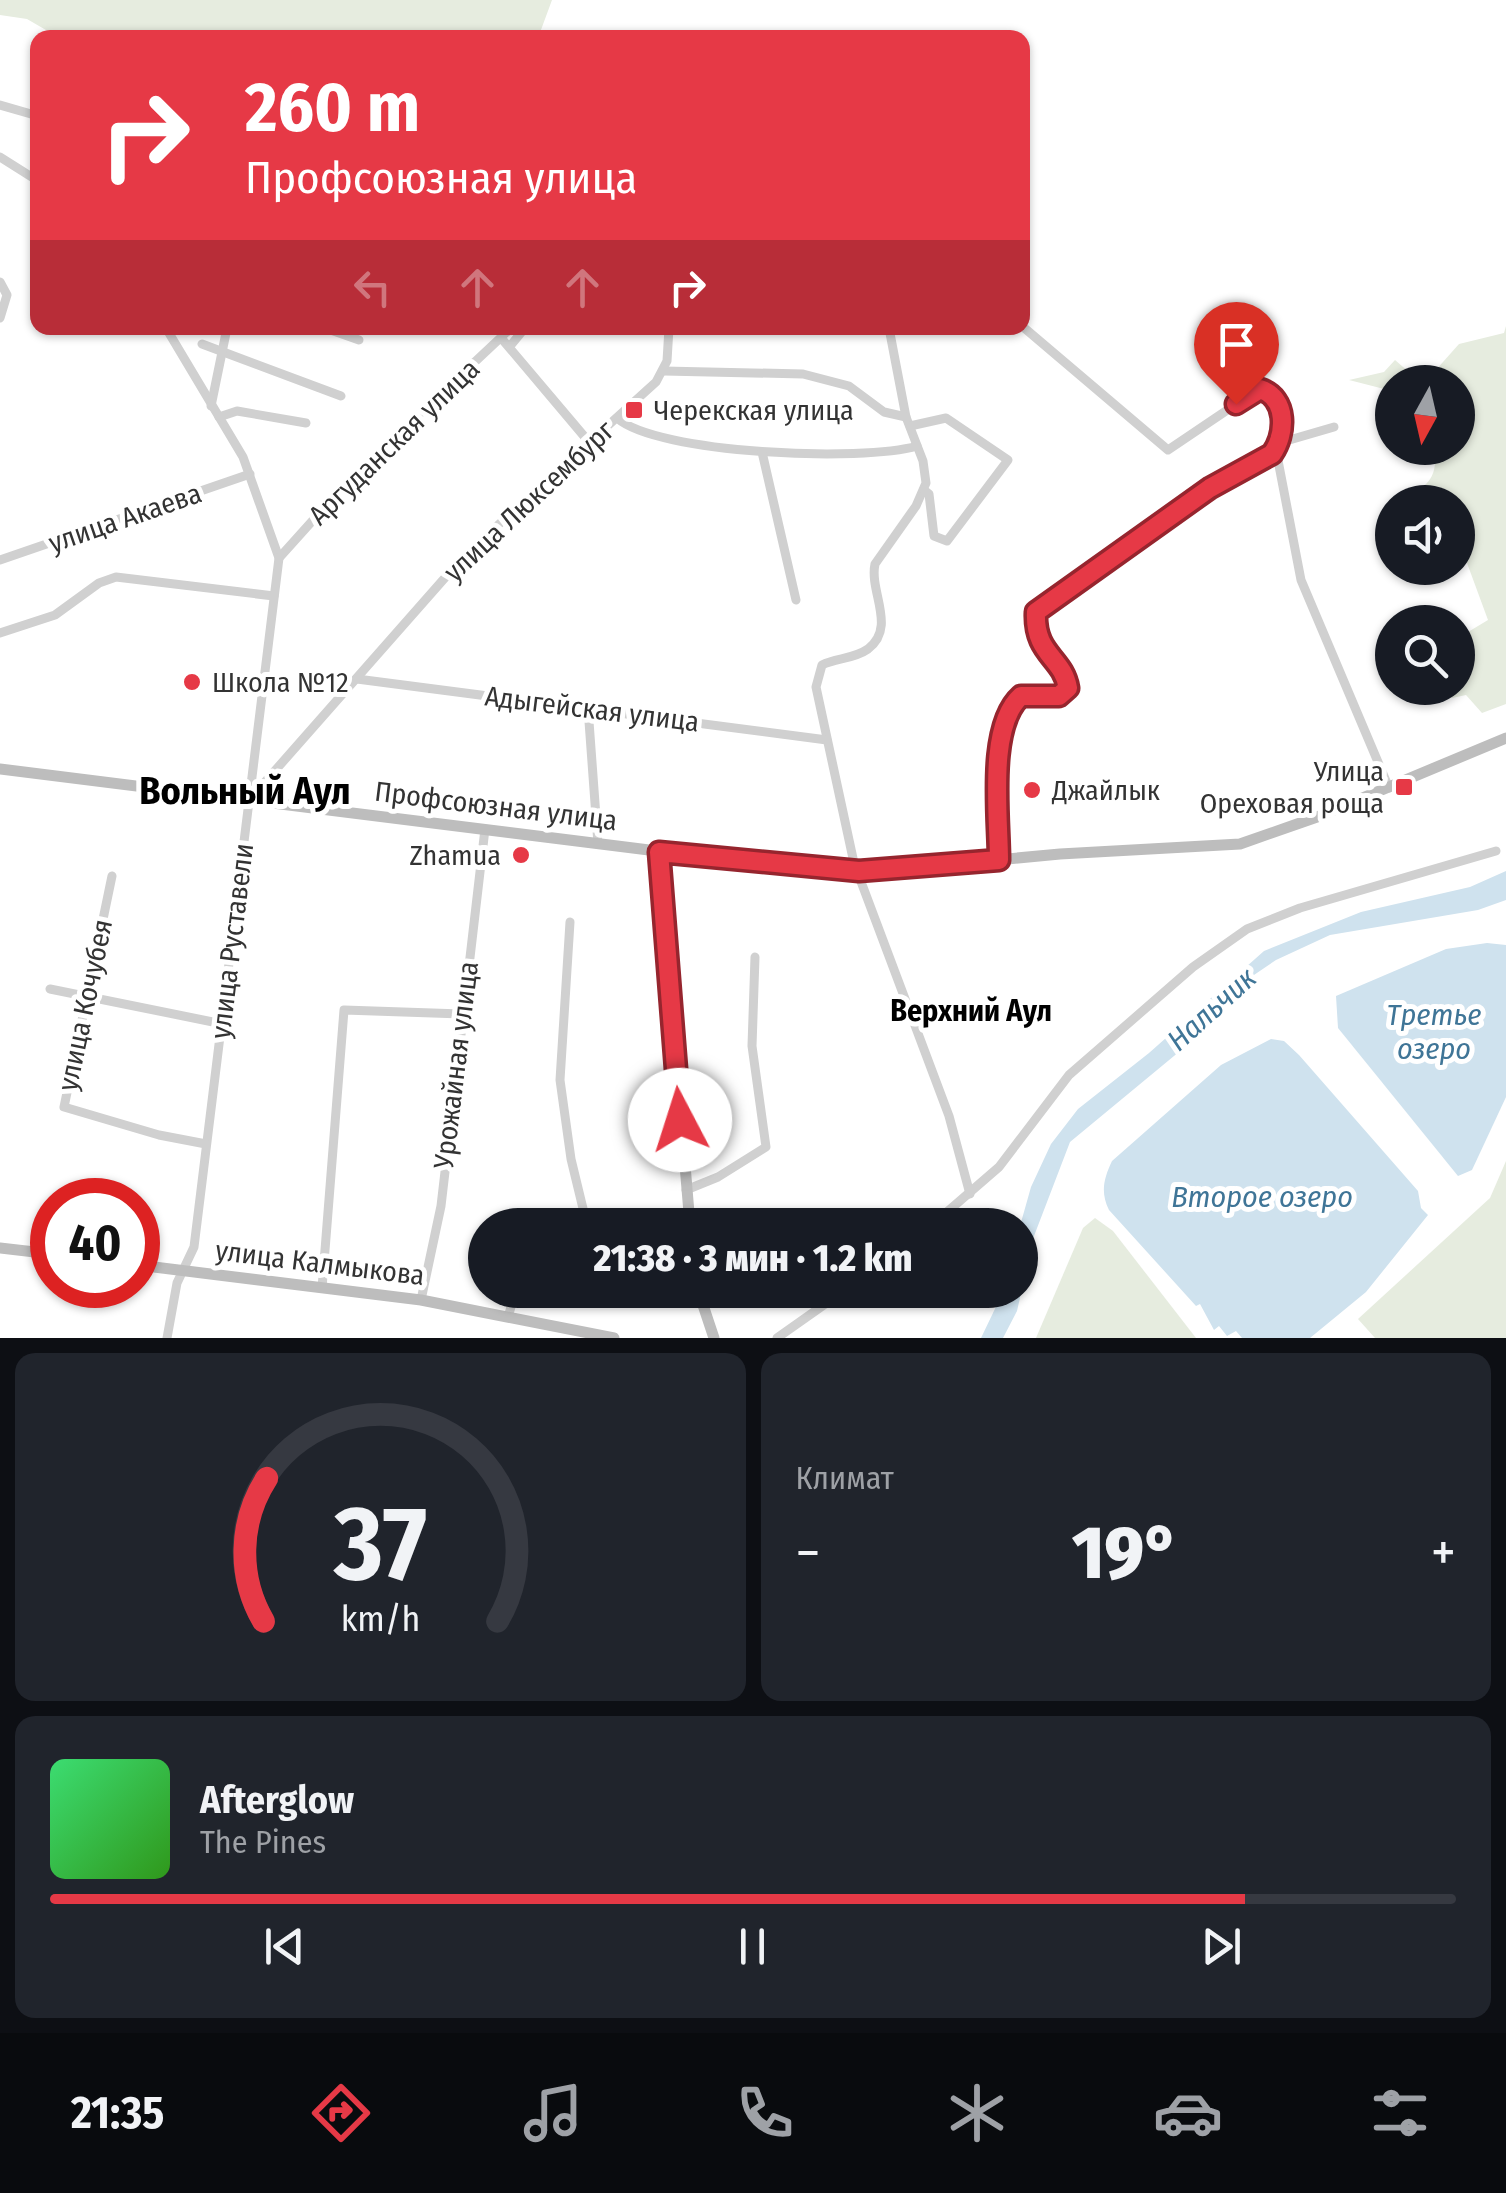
<!DOCTYPE html>
<html lang="ru">
<meta charset="utf-8">
<style>
body{margin:0;font-family:"Fira Sans Condensed",sans-serif;background:#20242c;color:#f1f3f6;height:100vh;display:flex;flex-direction:column;font-size:38px;white-space:nowrap}
*{box-sizing:border-box;margin:0}
p{font-size:32px;color:#9ea1a6}
.icon{flex:none;width:55px;height:55px;fill:none;stroke:currentColor;stroke-width:2;stroke-linecap:round;stroke-linejoin:round}
.map{position:relative;height:1338px;overflow:hidden}
.details{display:flex;flex-direction:column;gap:15px;padding:15px;background:#0d0f14;flex:1}
.details>*{flex:none}
.guide{position:absolute;left:30px;top:30px;width:1000px;height:305px;border-radius:20px;box-shadow:0 2px 8px #0004;background:#e63946;color:#fff;overflow:hidden}
.needle{width:65px;rotate:188deg}
.tools{position:absolute;left:1375px;top:365px;display:grid;gap:20px}
.tools a{display:grid;place-items:center;width:100px;height:100px;border-radius:50%;background:#171b24;box-shadow:0 2px 8px #0004;font-size:50px}
.speed{position:absolute;left:30px;top:1178px;display:flex;gap:20px;font-size:50px;font-weight:700;text-align:center}
.speed>*{display:grid;place-content:center;width:130px;height:130px;border-radius:50%;background:#171b24;box-shadow:0 2px 8px #0004;line-height:1}
.speed .limit{border:15px solid #d22;background:#fff;color:#111}
.pin{position:absolute;display:grid;place-items:center;width:85px;height:85px;color:#fff;margin:-102px -42px;border-radius:50% 50% 50% 0;rotate:-45deg;box-shadow:0 0 10px #0007}
.pin .icon{rotate:45deg}
.me{position:absolute;width:110px;margin:-55px;rotate:355deg;stroke-linejoin:round;filter:drop-shadow(0 0 8px #0008)}
.turn{display:flex;align-items:center;gap:35px;height:210px;padding:0 50px;font-size:45px}
.turn .icon{width:130px;height:130px;stroke-width:2.5}
.turn b{display:block;font-size:70px;line-height:85px}
.lanes{display:flex;align-items:center;height:95px;padding:0 50px;background:#0003;justify-content:center;gap:50px;direction:ltr}
.lanes .off{opacity:.35}
.big{font-size:75px;font-weight:800;line-height:1.1}
.details .widget{flex:1;display:flex;flex-direction:column;justify-content:center;gap:15px;min-width:0;padding:0 35px;border-radius:20px;background:#20242c}
.details .dial{align-items:center;gap:0}
.dial svg{height:260px;overflow:visible;fill:none;stroke:#363941;stroke-width:7;stroke-linecap:round;text-anchor:middle}
.dial text{fill:#f1f3f6;stroke:none}
.song{display:flex;align-items:center;gap:30px}
.cover{width:120px;height:120px;border-radius:15px;background:linear-gradient(135deg,hsl(140 70% 55%),hsl(110 70% 35%))}
.played{height:10px;border-radius:5px;background:linear-gradient(90deg,#e63946 85%,#363941 85%)}
.keys{display:flex;justify-content:space-around;direction:ltr}
.heat{display:flex;justify-content:space-between;align-items:center;font-size:55px;direction:ltr}
.details .tiles{flex:1;display:grid;gap:15px;grid-template-columns:1fr 1fr}
.widget:last-child{grid-column:span 2}
.trip{position:absolute;left:468px;top:1208px;width:570px;height:100px;border-radius:50px;background:#171b24;box-shadow:0 2px 8px #0004;font-weight:800;line-height:100px;text-align:center}
.menu{display:flex;height:160px;justify-content:space-around;align-items:center;background:#090b0e;color:#9ea1a6}
.menu .icon{width:70px;height:70px}
.menu .selected{color:#e63946}
.menu b{font-size:45px;color:#f1f3f6}
.map>svg:first-child{display:block}
.green{fill:#e6ecdf}
.water{fill:#cfe2ee}
.lines{fill:none;stroke-linecap:round;stroke-linejoin:round}
.street{stroke:#d0d0d0;stroke-width:9}
.secondary{stroke:#bdbdbd;stroke-width:11}
.route-casing{stroke:#96252e;stroke-width:25}
.route{stroke:#e63946;stroke-width:18}
.poi-dot{fill:#e63946;stroke:#fff;stroke-width:4}
.labels{text-anchor:middle;dominant-baseline:central;stroke-width:10;stroke-linejoin:round;paint-order:stroke}
.poi-label{font-size:28px;fill:#333;stroke:#fff;text-anchor:start}
.street-label{font-size:28px;fill:#333;stroke:#fff}
.water-label{font-size:30px;font-style:italic;fill:#3f7597;stroke:#fff}
.neighbourhood-label{font-size:30px;font-weight:bold;fill:#000;stroke:#fff}
.district-label{font-size:38px;font-weight:bold;fill:#000;stroke:#fff}
</style>
<div class="map">
<svg width="1506" height="1338" viewBox="0 0 1506 1338">
<rect width="100%" height="100%" fill="#fff"/>
<g class="green">
<polygon points="0,0 552,0 538,38 58,37 27,19 0,15"/>
<path d="M1506 326V704L1482 713 1466 695 1452 698 1442 688H1458V638L1488 620 1467 563 1458 560V502H1396V496C1418 494 1436 483 1435 459L1422 448H1458V382H1392V391L1349 380 1384 372 1395 360 1410 373 1427 380 1459 344 1504 333Z"/>
<polygon points="1506,1161 1506,1338 1375,1338 1358,1319 1490,1198"/>
<polygon points="1095,1218 1113,1231 1196,1338 1036,1338 1083,1228"/>
</g>
<g class="water">
<polygon points="1506,871 1506,900 1478,910 1330,935 1276,960 1251,977 1220,1005 1203,1032 1070,1142 1034,1236 1017,1311 1003,1338 981,1338 1004,1290 1020,1290 1020,1226 1031,1187 1051,1144 1078,1109 1149,1053 1264,951 1361,912 1470,887"/>
<polygon points="1487,943 1506,945 1506,1097 1472,1170 1458,1176 1338,1028 1336,996 1446,949"/>
<path d="M1271 1039 1284 1041 1299 1055 1418 1191 1421 1208 1428 1215 1366 1292 1310 1338H1242L1236 1331 1227 1336 1219 1326 1214 1330 1200 1304 1196 1306 1109 1210C1100 1192 1104 1178 1112 1161L1221 1065Z"/>
</g>
<g class="lines">
<g class="street">
<polyline points="0,105 38,116"/>
<polyline points="0,157 38,181"/>
<polyline points="0,282 7,295 0,318"/>
<polyline points="1022,326 1168,450 1254,392 1266,390 1281,412 1276,450"/>
<polyline points="166,328 243,457 279,558 194,1247 177,1283 167,1338"/>
<polyline points="325,328 359,340"/>
<path d="M889 328 906 417 923 461 926 483 916 506 875 564C869 592 897 627 868 649 854 659 836 658 822 665L816 687 854 863 949 1116 970 1194"/>
<polyline points="502,339 589,442"/>
<polyline points="202,344 341,396"/>
<polyline points="511,345 525,328"/>
<polyline points="664,371 803,374 849,386 884,412 906,417"/>
<polyline points="211,406 227,328"/>
<polyline points="219,417 237,411 306,423"/>
<path d="M617 418C657 454 864 462 917 446"/>
<polyline points="910,426 946,418 1008,460 947,541 934,536 929,494 924,490"/>
<polyline points="1279,443 1334,427"/>
<polyline points="1276,450 1301,580 1389,788"/>
<polyline points="762,452 796,600"/>
<polyline points="279,558 350,479 511,328"/>
<polyline points="0,560 250,474"/>
<polyline points="0,633 55,615 99,583 116,577 274,596"/>
<polyline points="357,679 827,740"/>
<polyline points="588,708 598,844"/>
<polyline points="250,799 465,555 656,382 667,361 669,328"/>
<path d="M999 860C999 817 987 726 1021 697L1059 696 1067 689C1064 658 1034 654 1036 612L1210 488 1276 450"/>
<polyline points="112,876 64,1107 159,1135 206,1144"/>
<polyline points="570,922 560,1080 571,1159 587,1225"/>
<polyline points="50,989 223,1024"/>
<polyline points="686,1190 718,1177 766,1147 752,1046 755,957"/>
<polyline points="932,1225 999,1167 1069,1075 1193,967 1247,929 1300,908 1496,851"/>
<polyline points="322,1288 344,1010 462,1014"/>
<polyline points="421,1300 441,1206 485,829"/>
<polyline points="508,1317 516,1290"/>
<polyline points="777,1338 845,1290"/>
</g>
<g class="secondary">
<polyline points="0,769 737,861 879,871 1060,854 1240,844 1317,817 1506,738"/>
<polyline points="659,852 690,1225"/>
<polyline points="0,1248 52,1254"/>
<polyline points="138,1265 421,1300 614,1338"/>
<polyline points="698,1290 714,1338"/>
</g>
</g>
<g class="lines">
<defs>
<path id="route" d="M680 1120 659 852 859 871 999 860C999 817 987 726 1021 696H1059L1068 688C1063 657 1034 655 1036 612L1210 488 1272 454C1286 434 1288 398 1260 389L1236 404"/>
</defs>
<use href="#route" class="route-casing"/>
<use href="#route" class="route"/>
</g>
<g class="poi-dot">
<rect x="624" y="400" width="20" height="20" rx="5"/>
<circle cx="192" cy="682" r="10"/>
<rect x="1394" y="777" width="20" height="20" rx="5"/>
<circle cx="1032" cy="790" r="10"/>
<circle cx="521" cy="855" r="10"/>
</g>
<g class="labels">
<g class="poi-label">
<text x="654" y="410">Черекская улица</text>
<text x="212" y="682">Школа №12</text>
<text x="1384" y="771" text-anchor="end">Улица<tspan x="1384" dy="32">Ореховая роща</tspan></text>
<text x="1052" y="790">Джайлык</text>
<text x="501" y="855" text-anchor="end">Zhamua</text>
</g>
<g class="street-label">
<text transform="translate(394 442) rotate(-44)">Аргуданская улица</text>
<text transform="translate(529 501) rotate(-43)">улица Люксембург</text>
<text transform="translate(125 518) rotate(-19)">улица Акаева</text>
<text transform="translate(592 709) rotate(7)">Адыгейская улица</text>
<text transform="translate(496 806) rotate(7)">Профсоюзная улица</text>
<text transform="translate(232 941) rotate(-83)">улица Руставели</text>
<text transform="translate(85 1005) rotate(-78)">улица Кочубея</text>
<text transform="translate(456 1065) rotate(-83)">Урожайная улица</text>
<text transform="translate(320 1263) rotate(7)">улица Калмыкова</text>
</g>
<g class="water-label">
<text transform="translate(1212 1009) rotate(-42)">Нальчик</text>
<text x="1434" y="1015">Третье<tspan x="1434" dy="34">озеро</tspan></text>
<text x="1262" y="1197">Второе озеро</text>
</g>
<g class="neighbourhood-label">
<text x="971" y="1011">Верхний Аул</text>
</g>
<g class="district-label">
<text x="245" y="791">Вольный Аул</text>
</g>
</g>
</svg>
<div class="tools">
<a><svg class="needle" viewBox="-14 -14 28 28"><path d="M0-13l5 13h-10z" fill="#e53935"/><path d="M0 13l5-13h-10z" fill="#9ea1a6"/></svg></a>
<a><svg class="icon" aria-label="sound" viewBox="0 0 24 24"><path d="M4 9h4l5-4v14l-5-4H4zM17 9q2 3 0 6"/></svg></a>
<a><svg class="icon" aria-label="search" viewBox="0 0 24 24"><circle cx="10" cy="10" r="6"/><path d="M15 15l6 6"/></svg></a>
</div>
<div class="speed"><div class="limit">40</div></div>
<div class="pin" style="left:1236px;top:404px;background:#d93025"><svg class="icon" aria-label="arrive" viewBox="0 0 24 24"><path d="M6 21V4h12l-3 4 3 4H6"/></svg></div>
<svg class="me" style="left:680px;top:1120px" viewBox="-20 -20 40 40"><circle r="19" fill="#fff"/><path d="M0-13L10 11 0 6-10 11z" fill="#e63946"/></svg>
<div class="trip">21:38 · 3 мин · 1.2 km</div>
<div class="guide">
<div class="turn"><svg class="icon" aria-label="right" viewBox="0 0 24 24"><path d="M7 20v-9h11M14 6l5 5-5 5"/></svg><div><b>260 m</b>Профсоюзная улица</div></div>
<div class="lanes"><svg class="icon off" aria-label="left" viewBox="0 0 24 24"><path d="M17 20v-9H6M10 6l-5 5 5 5"/></svg><svg class="icon off" aria-label="ahead" viewBox="0 0 24 24"><path d="M12 20V5M6 11l6-6 6 6"/></svg><svg class="icon off" aria-label="ahead" viewBox="0 0 24 24"><path d="M12 20V5M6 11l6-6 6 6"/></svg><svg class="icon" aria-label="right" viewBox="0 0 24 24"><path d="M7 20v-9h11M14 6l5 5-5 5"/></svg></div>
</div>
</div>
<section class="details">
<div class="tiles">
<div class="widget dial"><svg viewBox="0 0 100 80">
<path d="M14 69A42 42 0 1 1 86 69"/>
<path d="M14 69A42 42 0 0 1 15 25" stroke="#e63946"/>
<text x="50" y="56" font-size="32" font-weight="700">37</text>
<text x="50" y="72" font-size="11">km/h</text>
</svg></div>
<div class="widget"><p>Климат</p>
<div class="heat"><a>−</a><b class="big">19°</b><a>+</a></div>
</div>
<div class="widget">
<div class="song"><i class="cover"></i><div><b>Afterglow</b><p>The Pines</p></div></div>
<div class="played"></div>
<div class="keys"><svg class="icon" aria-label="previous" viewBox="0 0 24 24"><path d="M18 5L8 12l10 7zM5 5v14"/></svg><svg class="icon" aria-label="pause" viewBox="0 0 24 24"><path d="M8 5v14M16 5v14"/></svg><svg class="icon" aria-label="next" viewBox="0 0 24 24"><path d="M6 5l10 7-10 7zM19 5v14"/></svg></div>
</div>
</div>
</section>
<nav class="menu">
<b>21:35</b>
<svg class="icon selected" aria-label="directions" viewBox="0 0 24 24"><path d="M12 3l9 9-9 9-9-9zM9 14v-3h6M13 9l2 2-2 2"/></svg>
<svg class="icon" aria-label="music" viewBox="0 0 24 24"><path d="M9 18V5l10-2v13"/><circle cx="6" cy="18" r="3"/><circle cx="16" cy="16" r="3"/></svg>
<svg class="icon" aria-label="phone" viewBox="0 0 24 24"><path d="M5 4h4l2 5-3 2q2 4 5 5l2-3 5 2v4C11 20 4 13 5 4z"/></svg>
<svg class="icon" aria-label="climate" viewBox="0 0 24 24"><path d="M12 3v18M4 7l16 10M4 17L20 7"/></svg>
<svg class="icon" aria-label="car" viewBox="0 0 24 24"><path d="M5 17H2v-5l4-1 3-4h7l3 4 3 1v5h-3M9 17h6M6 11h13"/><circle cx="7" cy="17" r="2"/><circle cx="17" cy="17" r="2"/></svg>
<svg class="icon" aria-label="filters" viewBox="0 0 24 24"><path d="M4 7h16M4 17h16"/><circle cx="9" cy="7" r="2"/><circle cx="15" cy="17" r="2"/></svg>
</nav>
